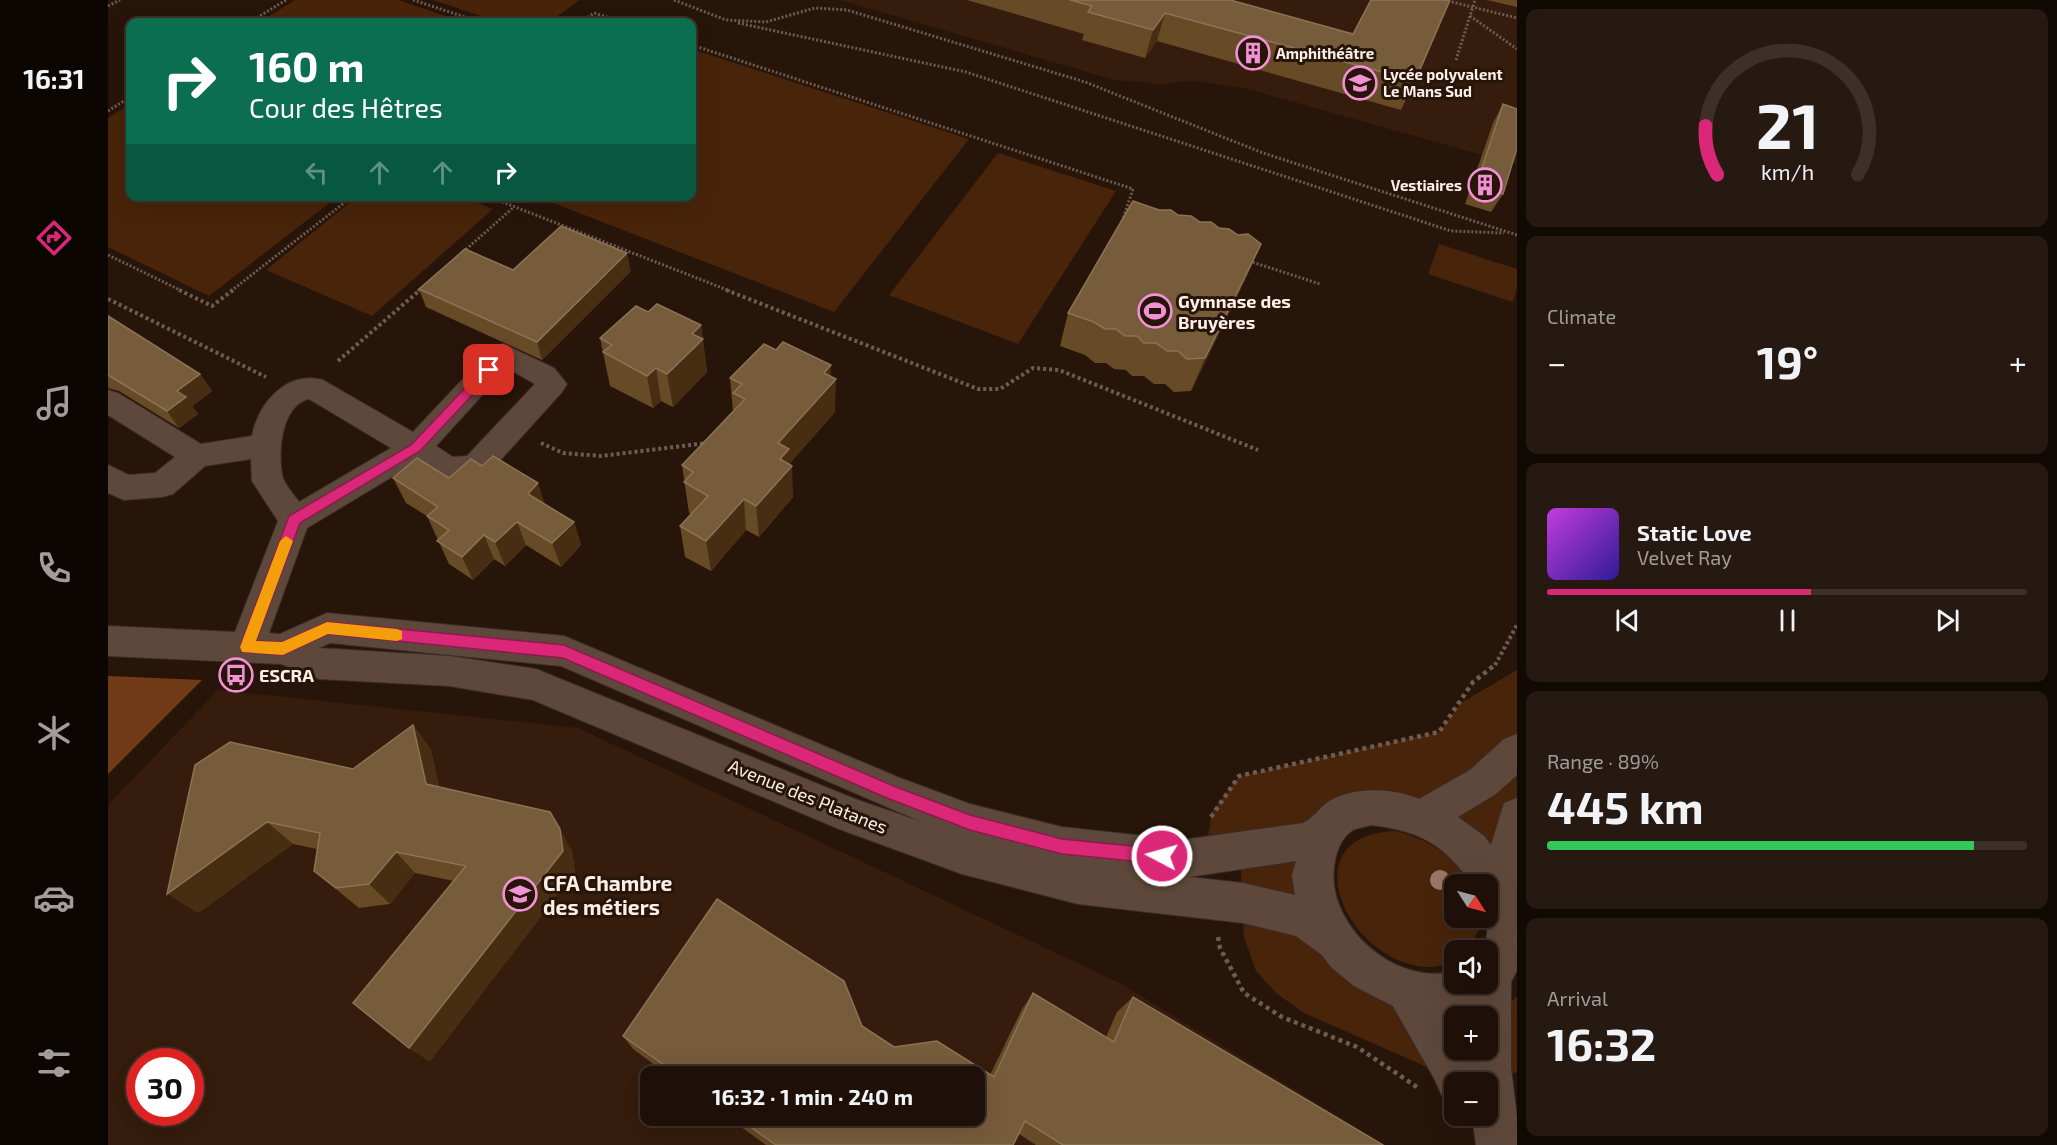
<!DOCTYPE html>
<meta charset="utf-8">
<style>
body{margin:0;font-family:"Exo 2",sans-serif;background:#261912;color:#f1f3f6;height:100vh;display:flex;flex-direction:column;font-size:22px;white-space:nowrap}
*{box-sizing:border-box;margin:0}
p{font-size:20px;color:#a19d9c}
.icon{flex:none;width:33px;height:33px;fill:none;stroke:currentColor;stroke-width:2;stroke-linecap:round;stroke-linejoin:round}
.map{position:relative;flex:1;overflow:hidden}
.side{display:flex;flex-direction:column;gap:9px;padding:9px;background:#100904;width:540px}
.side>*{flex:none}
.banner{position:absolute;left:18px;top:18px;width:570px;height:183px;border-radius:12px;box-shadow:0 6px 24px #0002,0 0 0 2px #3c3029;background:#0b6e4f;color:#fff;overflow:hidden}
.needle{width:39px;rotate:126deg}
.buttons{position:absolute;left:1336px;top:874px;display:grid;gap:12px}
.buttons a{display:grid;place-items:center;width:54px;height:54px;border-radius:12px;background:#1e1008;box-shadow:0 6px 24px #0002,0 0 0 2px #3c3029;font-size:30px}
.speed{position:absolute;left:18px;top:1048px;display:flex;gap:12px;font-size:30px;font-weight:700;text-align:center}
.speed>*{display:grid;place-content:center;width:78px;height:78px;border-radius:50%;background:#1e1008;box-shadow:0 6px 24px #0002,0 0 0 2px #3c3029;line-height:1}
.speed .limit{border:9px solid #d22;background:#fff;color:#111}
.pin{position:absolute;display:grid;place-items:center;width:51px;height:51px;color:#fff;margin:-26px;border-radius:12px;box-shadow:0 3px 9px #0006}
.me{position:absolute;width:66px;margin:-33px;rotate:276deg;stroke-linejoin:round;filter:drop-shadow(0 0 4px #0008)}
.turn{display:flex;align-items:center;gap:21px;height:126px;padding:0 24px;font-size:27px}
.turn .icon{width:78px;height:78px;stroke-width:2.5}
.turn b{display:block;font-size:42px;line-height:51px}
.lanes{display:flex;align-items:center;height:57px;padding:0 24px;background:#0003;justify-content:center;gap:30px;direction:ltr}
.lanes .off{opacity:.35}
.big{font-size:45px;font-weight:700;line-height:1.1}
.side .widget{flex:1;display:flex;flex-direction:column;justify-content:center;gap:9px;min-width:0;padding:0 21px;border-radius:12px;background:#261912}
.side .dial{align-items:center;gap:0}
.dial svg{height:156px;overflow:visible;fill:none;stroke:#3c3029;stroke-width:7;stroke-linecap:round;text-anchor:middle}
.dial text{fill:#f1f3f6;stroke:none}
.song{display:flex;align-items:center;gap:18px}
.cover{width:72px;height:72px;border-radius:9px;background:linear-gradient(135deg,hsl(290 70% 55%),hsl(250 70% 35%))}
.played{height:6px;border-radius:3px;background:linear-gradient(90deg,#db2777 55%,#3c3029 55%)}
.keys{display:flex;justify-content:space-around;direction:ltr}
.heat{display:flex;justify-content:space-between;align-items:center;font-size:33px;direction:ltr}
.charge{height:9px;border-radius:4px;background:linear-gradient(90deg,#34c759 89%,#3c3029 0)}
.trip{position:absolute;left:532px;top:1066px;width:345px;height:60px;border-radius:12px;background:#1e1008;box-shadow:0 6px 24px #0002,0 0 0 2px #3c3029;font-weight:700;line-height:60px;text-align:center}
main{display:flex;flex:1;min-height:0}
.dock{display:flex;flex-direction:column;width:108px;justify-content:space-around;align-items:center;background:#0c0603;color:#a19d9c}
.dock .icon{width:42px;height:42px}
.dock .active{color:#db2777}
.dock b{font-size:27px;color:#f1f3f6}
.map>svg:first-child{display:block}
.built{fill:#351c0c;fill-rule:evenodd}
.green{fill:#48240a;fill-rule:evenodd}
.forest{fill:#703b16}
.lines{fill:none;stroke-linecap:round;stroke-linejoin:round}
.minor-casing{stroke:#3b2d2a;stroke-width:2}
.path-far2{stroke:#6d5c52;stroke-width:3;stroke-dasharray:2 2;stroke-linecap:butt}
.path-far1{stroke:#6d5c52;stroke-width:4;stroke-dasharray:3 3;stroke-linecap:butt}
.path{stroke:#6d5c52;stroke-width:4.5;stroke-dasharray:4 4;stroke-linecap:butt}
.minor{fill:#5e483b;fill-rule:evenodd}
.tree{fill:#987967}
.wall{fill:#674a26}
.shaded-wall{fill:#472e12}
.building{fill:#775c3b;stroke:#8c7356;stroke-width:1.5}
.route{fill:#db2777;stroke:#8e194d;stroke-width:1.5}
.slow{fill:#f59e0b}
.labels{text-anchor:middle;dominant-baseline:central;stroke-width:6;stroke-linejoin:round;paint-order:stroke}
.far-poi-label{font-size:15px;font-weight:bold;fill:#fdefe7;stroke:#28150a;text-anchor:start}
.poi-label{font-size:18px;font-weight:bold;fill:#fdefe7;stroke:#28150a;text-anchor:start}
.street-label{font-size:18px;fill:#fdefe7;stroke:#28150a}
.near-poi-label{font-size:21px;font-weight:bold;fill:#fdefe7;stroke:#28150a;text-anchor:start}
</style>
<main>
<nav class="dock">
<b>16:31</b>
<svg class="icon active" aria-label="directions" viewBox="0 0 24 24"><path d="M12 3l9 9-9 9-9-9zM9 14v-3h6M13 9l2 2-2 2"/></svg>
<svg class="icon" aria-label="music" viewBox="0 0 24 24"><path d="M9 18V5l10-2v13"/><circle cx="6" cy="18" r="3"/><circle cx="16" cy="16" r="3"/></svg>
<svg class="icon" aria-label="phone" viewBox="0 0 24 24"><path d="M5 4h4l2 5-3 2q2 4 5 5l2-3 5 2v4C11 20 4 13 5 4z"/></svg>
<svg class="icon" aria-label="climate" viewBox="0 0 24 24"><path d="M12 3v18M4 7l16 10M4 17L20 7"/></svg>
<svg class="icon" aria-label="car" viewBox="0 0 24 24"><path d="M5 17H2v-5l4-1 3-4h7l3 4 3 1v5h-3M9 17h6M6 11h13"/><circle cx="7" cy="17" r="2"/><circle cx="17" cy="17" r="2"/></svg>
<svg class="icon" aria-label="filters" viewBox="0 0 24 24"><path d="M4 7h16M4 17h16"/><circle cx="9" cy="7" r="2"/><circle cx="15" cy="17" r="2"/></svg>
</nav>
<div class="map">
<svg width="1409" height="1145" viewBox="0 0 1409 1145">
<rect width="100%" height="100%" fill="#28150a"/>
<g class="built">
<polygon points="732,0 1409,0 1409,165 1136,88 1086,81 1052,84 1007,80"/>
<path d="M110 690 470 728 1012 983 1277 1145H0V805ZM32 1062H82V1113H32ZM543 1077H867V1116H543Z"/>
</g>
<g class="green">
<polygon points="187,0 290,0 356,22 152,22"/>
<polygon points="325,0 471,0 442,22 391,22"/>
<polygon points="584,49 861,139 726,312 430,197 584,196"/>
<polygon points="22,104 22,196 229,197 101,296 0,247 0,118"/>
<polygon points="890,153 1008,191 910,344 781,295"/>
<polygon points="250,196 354,197 385,209 264,316 158,270"/>
<polygon points="1331,244 1409,269 1409,288 1405,302 1320,274"/>
<path d="M1409 670V816L1372 858 1254 809 1204 882 1285 985 1380 984 1382 1016 1409 997V1072L1402 1074 1381 1068 1319 1067 1196 1013 1168 993 1148 971 1136 937 1132 851 1100 836 1104 812 1131 776 1331 732 1353 703ZM1347 1017H1380V1050H1347Z"/>
<path d="M1287 831C1321 839 1344 855 1363 885H1347V918H1371L1370 930 1363 948 1347 951V961C1340 963 1331 967 1324 967 1243 969 1178 835 1287 831Z"/>
</g>
<polygon class="forest" points="0,676 94,680 0,774"/>
<g class="lines">
<defs>
<path id="minor" d="M395 344 446 368 459 384 454 392 378 476C348 486 332 480 307 463L199 528 161 633 172 634 219 613 456 636 792 778 862 804 954 827 1074 840 1195 823C1206 818 1211 808 1220 802 1247 786 1283 788 1311 799L1362 770 1396 739 1409 734V775L1388 794 1350 817 1376 836 1383 845 1396 803 1409 798V970L1403 982V1068L1409 1118V1145H1368L1364 1116H1380V1083H1347V1104L1335 1098 1327 1080 1285 1006 1246 986 1223 967 1214 955 1188 936 1135 923 970 904 854 874 731 829 425 700 341 686 211 679 173 664 0 656V626L127 632 170 521 144 481 143 459 97 466 65 494 54 497 16 500 0 493V465L21 475 47 473 67 457 0 415V390L10 393 93 444 144 436C150 403 179 370 215 380L305 432 385 347ZM399 368 427 384 359 456 345 457 328 446ZM201 399 283 448 191 502C186 495 178 486 175 478 169 455 173 405 201 399ZM222 643 453 666 814 822 747 799 428 669 341 656 211 648ZM1263 825C1313 831 1335 844 1365 885H1380L1379 935 1375 951H1380V984H1347V971C1286 988 1214 922 1227 861 1229 850 1234 837 1245 830 1249 828 1257 827 1263 825ZM1188 861 1184 875 1187 895 1135 883 1081 877ZM1361 1008 1360 1017H1380V1050H1360V1053L1358 1050H1347V1031L1337 1014Z"/>
</defs>
<use href="#minor" class="minor-casing"/>
<g class="path-far2">
<polyline points="305,0 372,22"/>
<polyline points="566,0 618,20 658,22 707,8 739,10 977,82 1155,153 1409,235"/>
<polyline points="1336,0 1409,18"/>
<polyline points="0,6 12,0"/>
<polyline points="1362,16 1409,49"/>
<polyline points="142,22 178,0"/>
<polyline points="473,22 486,13 515,22"/>
<polyline points="630,23 858,72 1343,231 1396,233"/>
<polyline points="584,45 1025,189 1015,219 1017,220"/>
<polyline points="1348,60 1367,0"/>
<polyline points="0,111 22,97"/>
<polyline points="379,196 622,291"/>
<polyline points="355,252 406,207"/>
<polyline points="0,255 74,291"/>
<polyline points="1141,261 1212,284"/>
<polyline points="123,291 245,196"/>
<polyline points="310,291 315,287"/>
</g>
<g class="path-far1">
<polyline points="71,290 104,306 125,290"/>
<polyline points="618,290 870,389 892,389 925,368 951,370 1150,450"/>
<polyline points="0,299 158,377"/>
<polyline points="230,361 312,290"/>
<polyline points="433,443 455,453 493,456 599,443"/>
<polyline points="1387,665 1409,625"/>
</g>
<g class="path">
<polyline points="1103,817 1131,776 1331,732 1365,682 1388,664"/>
<polyline points="1110,937 1112,948 1136,993 1174,1017 1249,1047 1309,1087"/>
</g>
<use href="#minor" class="minor"/>
</g>
<circle class="tree" cx="1332" cy="880" r="10"/>
<g class="wall">
<polygon points="859,0 1124,0 1307,81 1293,110 1049,41 1037,58 974,40 976,34"/>
<polygon points="1379,0 1409,0 1409,7"/>
<polygon points="1395,104 1395,194 1383,212 1357,204 1385,123"/>
<polygon points="1070,215 1130,235 1153,244 1138,278 1083,391 1066,392 1057,384 1046,384 1036,376 1024,376 1018,370 1006,369 998,363 987,363 977,355 952,346 960,313"/>
<polygon points="405,270 523,271 434,360 318,307 311,289"/>
<polygon points="0,316 92,374 104,391 84,406 90,414 71,428 11,391 0,388"/>
<polygon points="593,325 599,372 565,407 553,401 545,408 502,386 492,338"/>
<polygon points="668,350 723,365 723,376 727,412 682,463 685,497 651,537 638,530 603,571 577,557 572,526 583,514 581,513 574,465 625,412 622,378"/>
<polygon points="285,478 341,478 437,504 466,522 473,545 453,567 418,545 397,566 386,559 365,580 341,564 319,516 298,503"/>
<polygon points="305,725 323,750 331,787 464,851 467,872 322,1061 301,1048 346,881 307,873 282,904 251,908 206,871 209,849 185,844 90,913 87,765 245,769"/>
<polygon points="925,993 998,1037 1009,1012 1025,997 1275,1145 928,1145 911,1134 905,1145 658,1145 618,1116 867,1116 867,1077 563,1077 525,1049 515,1036 754,1026 786,1047 882,1075 914,1009"/>
</g>
<g class="shaded-wall">
<polygon points="1057,13 1049,41 1037,58 1045,30"/>
<polygon points="1153,244 1138,278 1083,391 1097,358"/>
<polygon points="519,253 523,271 434,360 429,342"/>
<polygon points="593,325 599,372 565,407 559,374 584,334"/>
<polygon points="723,365 723,384 728,379 727,412 682,463 682,468 684,466 685,497 651,537 648,506 670,443 716,373"/>
<polygon points="548,368 553,401 545,408 539,376"/>
<polygon points="92,374 104,391 84,406 90,414 71,428 59,411 69,391"/>
<polygon points="430,483 438,508 420,494"/>
<polygon points="636,499 638,530 603,571 598,541"/>
<polygon points="409,522 418,545 397,566 387,542"/>
<polygon points="466,522 473,545 453,567 444,543"/>
<polygon points="376,535 386,559 365,580 354,557"/>
<polygon points="305,725 323,750 335,807 318,784"/>
<polygon points="159,822 185,844 90,913 59,894"/>
<polygon points="452,829 464,851 467,872 322,1061 301,1048"/>
<polygon points="288,852 307,873 282,904 261,884"/>
</g>
<g class="building">
<polygon points="962,0 1124,0 1126,1 1245,34 1263,0 1342,0 1307,81 1057,13 1045,30 980,12 984,6"/>
<polygon points="1395,104 1409,109 1409,148 1395,194 1368,186"/>
<polygon points="1025,201 1051,210 1063,210 1070,215 1083,216 1092,222 1103,222 1111,228 1121,229 1130,235 1140,234 1153,244 1097,358 1079,359 1070,351 1059,351 1048,343 1036,343 1029,336 1017,336 1008,329 997,329 986,322 960,313"/>
<polygon points="453,226 519,253 429,342 311,289 357,249 405,270"/>
<polygon points="549,304 593,325 584,334 595,339 559,374 548,368 539,376 495,352 504,345 492,338 528,306 540,312"/>
<polygon points="0,316 92,374 69,391 78,397 59,411 0,375"/>
<polygon points="675,342 723,365 716,373 728,379 670,443 681,449 672,459 684,466 648,506 636,499 598,541 572,526 600,496 576,482 585,472 574,465 637,399 625,393 634,384 622,378 656,344 668,350"/>
<polygon points="385,456 430,483 420,494 466,522 444,543 409,522 387,542 376,535 354,557 329,541 341,530 319,516 330,507 285,478 309,458 341,478 363,459 374,466"/>
<polygon points="305,725 318,784 442,812 452,829 455,851 301,1048 245,1003 358,866 288,852 261,884 228,888 206,871 212,833 159,822 59,894 87,765 122,742 245,769"/>
<polygon points="609,899 736,981 754,1026 786,1047 829,1041 886,1077 925,993 1006,1042 1025,997 1275,1145 955,1145 917,1121 905,1145 668,1145 627,1116 867,1116 867,1077 573,1077 515,1036"/>
</g>
<polygon class="route" points="381,366 385,367 385,373 312,451 192,523 148,641 174,642 219,622 456,645 788,787 862,815 954,839 1054,849 1060,851 1062,856 1060,862 1054,864 954,854 862,830 779,798 455,658 220,634 175,655 134,652 132,647 181,516 303,445 377,367"/>
<polygon class="slow" points="178,536 185,541 148,641 174,642 219,622 289,629 294,631 294,639 289,641 220,634 175,655 134,652 132,647 172,541"/>
<defs>
<symbol id="building-ring" viewBox="-11 -11 22 22"><circle r="9.5" fill="#28150a" stroke="#f391d6" stroke-width="1.5"/><path d="M-4-6H4V6H1V3H-1V6H-4ZM-2.5-4.3h1.7v1.8h-1.7ZM.8-4.3h1.7v1.8H.8ZM-2.5-1h1.7V.8h-1.7ZM.8-1h1.7V.8H.8Z" fill="#f391d6"/></symbol>
<symbol id="school-ring" viewBox="-11 -11 22 22"><circle r="9.5" fill="#28150a" stroke="#f391d6" stroke-width="1.5"/><path d="M0-5L7-2L0 1L-7-2ZM-4 1L0 2.5L4 1V4Q0 6-4 4Z" fill="#f391d6"/></symbol>
<symbol id="stadium-ring" viewBox="-11 -11 22 22"><circle r="9.5" fill="#28150a" stroke="#f391d6" stroke-width="1.5"/><path d="M0-5a6.5 5 0 1 0 0 10a6.5 5 0 1 0 0-10ZM-3.5-1.8h7v3.6h-7Z" fill="#f391d6"/></symbol>
<symbol id="bus-ring" viewBox="-11 -11 22 22"><circle r="9.5" fill="#28150a" stroke="#f391d6" stroke-width="1.5"/><path d="M-5-6H5V4H4V6H2V4H-2V6H-4V4H-5ZM-3.5-4V0h7V-4ZM-3.5 1.2v1.5H-2V1.2ZM2 1.2v1.5H3.5V1.2Z" fill="#f391d6"/></symbol>
</defs>
<g fill-rule="evenodd">
<use href="#building-ring" x="1126" y="34" width="38" height="38"/>
<use href="#school-ring" x="1233" y="64" width="38" height="38"/>
<use href="#building-ring" x="1358" y="166" width="38" height="38"/>
<use href="#stadium-ring" x="1028" y="292" width="38" height="38"/>
<use href="#bus-ring" x="109" y="656" width="38" height="38"/>
<use href="#school-ring" x="393" y="875" width="38" height="38"/>
</g>
<g class="labels">
<g class="far-poi-label">
<text x="1168" y="53">Amphithéâtre</text>
<text x="1275" y="74">Lycée polyvalent<tspan x="1275" dy="17">Le Mans Sud</tspan></text>
<text x="1354" y="185" text-anchor="end">Vestiaires</text>
</g>
<g class="poi-label">
<text x="1070" y="301">Gymnase des<tspan x="1070" dy="21">Bruyères</tspan></text>
<text x="151" y="675">ESCRA</text>
</g>
<g class="street-label">
<text transform="translate(700 796) rotate(22)">Avenue des Platanes</text>
</g>
<g class="near-poi-label">
<text x="435" y="882">CFA Chambre<tspan x="435" dy="24">des métiers</tspan></text>
</g>
</g>
</svg>
<div class="buttons">
<a><svg class="needle" viewBox="-14 -14 28 28"><path d="M0-13l5 13h-10z" fill="#e53935"/><path d="M0 13l5-13h-10z" fill="#a19d9c"/></svg></a>
<a><svg class="icon" aria-label="sound" viewBox="0 0 24 24"><path d="M4 9h4l5-4v14l-5-4H4zM17 9q2 3 0 6"/></svg></a>
<a>+</a>
<a>−</a>
</div>
<div class="speed"><div class="limit">30</div></div>
<div class="pin" style="left:381px;top:370px;background:#d93025"><svg class="icon" aria-label="arrive" viewBox="0 0 24 24"><path d="M6 21V4h12l-3 4 3 4H6"/></svg></div>
<svg class="me" style="left:1054px;top:856px" viewBox="-20 -20 40 40"><circle r="17" fill="#db2777" stroke="#fff" stroke-width="3"/><path d="M0-11L8 9 0 5-8 9z" fill="#fff"/></svg>
<div class="trip">16:32 · 1 min · 240 m</div>
<div class="banner">
<div class="turn"><svg class="icon" aria-label="right" viewBox="0 0 24 24"><path d="M7 20v-9h11M14 6l5 5-5 5"/></svg><div><b>160 m</b>Cour des Hêtres</div></div>
<div class="lanes"><svg class="icon off" aria-label="left" viewBox="0 0 24 24"><path d="M17 20v-9H6M10 6l-5 5 5 5"/></svg><svg class="icon off" aria-label="ahead" viewBox="0 0 24 24"><path d="M12 20V5M6 11l6-6 6 6"/></svg><svg class="icon off" aria-label="ahead" viewBox="0 0 24 24"><path d="M12 20V5M6 11l6-6 6 6"/></svg><svg class="icon" aria-label="right" viewBox="0 0 24 24"><path d="M7 20v-9h11M14 6l5 5-5 5"/></svg></div>
</div>
</div>
<section class="side">
<div class="widget dial"><svg viewBox="0 0 100 80">
<path d="M14 69A42 42 0 1 1 86 69"/>
<path d="M14 69A42 42 0 0 1 8 44" stroke="#db2777"/>
<text x="50" y="56" font-size="32" font-weight="700">21</text>
<text x="50" y="72" font-size="11">km/h</text>
</svg></div>
<div class="widget"><p>Climate</p>
<div class="heat"><a>−</a><b class="big">19°</b><a>+</a></div>
</div>
<div class="widget">
<div class="song"><i class="cover"></i><div><b>Static Love</b><p>Velvet Ray</p></div></div>
<div class="played"></div>
<div class="keys"><svg class="icon" aria-label="previous" viewBox="0 0 24 24"><path d="M18 5L8 12l10 7zM5 5v14"/></svg><svg class="icon" aria-label="pause" viewBox="0 0 24 24"><path d="M8 5v14M16 5v14"/></svg><svg class="icon" aria-label="next" viewBox="0 0 24 24"><path d="M6 5l10 7-10 7zM19 5v14"/></svg></div>
</div>
<div class="widget"><p>Range · 89%</p><b class="big">445 km</b><div class="charge"></div></div>
<div class="widget"><p>Arrival</p><b class="big">16:32</b></div>
</section>
</main>
